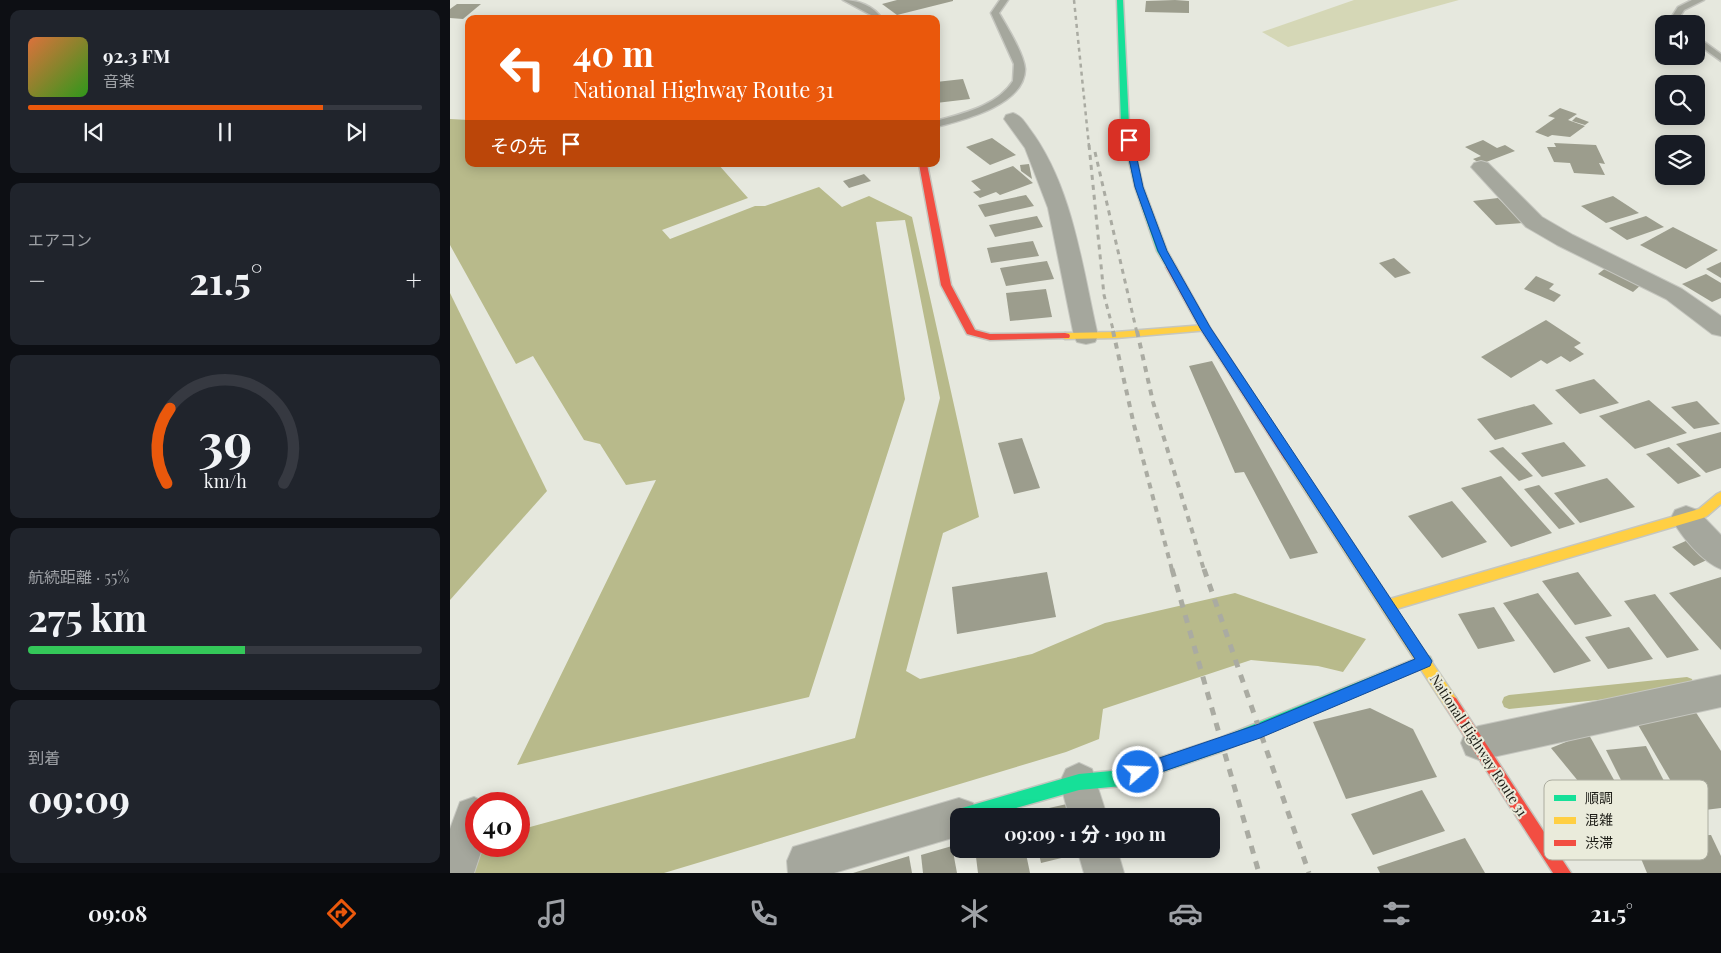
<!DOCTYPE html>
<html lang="ja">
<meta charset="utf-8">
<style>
body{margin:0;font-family:"Playfair Display","Noto Sans JP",serif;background:#20242c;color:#f1f3f6;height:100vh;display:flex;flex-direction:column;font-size:19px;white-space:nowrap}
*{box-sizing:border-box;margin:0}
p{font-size:16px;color:#9ea1a6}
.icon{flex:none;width:28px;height:28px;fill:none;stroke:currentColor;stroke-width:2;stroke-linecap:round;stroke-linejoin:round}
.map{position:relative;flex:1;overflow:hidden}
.side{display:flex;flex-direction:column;gap:10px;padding:10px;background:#0d0f14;width:450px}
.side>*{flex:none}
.top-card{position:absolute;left:15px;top:15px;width:475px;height:152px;border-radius:10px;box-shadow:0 2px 12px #0003;background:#ea580c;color:#fff;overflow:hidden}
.buttons{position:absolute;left:1205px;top:15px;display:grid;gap:10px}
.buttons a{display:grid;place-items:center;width:50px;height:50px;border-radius:10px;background:#171b24;box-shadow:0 2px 12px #0003;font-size:25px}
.speed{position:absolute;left:15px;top:792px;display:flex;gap:10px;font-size:25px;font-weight:700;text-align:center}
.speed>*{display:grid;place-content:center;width:65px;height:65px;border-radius:50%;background:#171b24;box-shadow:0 2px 12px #0003;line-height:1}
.speed .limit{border:8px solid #d22;background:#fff;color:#111}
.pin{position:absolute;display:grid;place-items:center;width:42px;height:42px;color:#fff;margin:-21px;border-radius:10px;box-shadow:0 2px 8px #0006}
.me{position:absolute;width:55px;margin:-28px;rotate:71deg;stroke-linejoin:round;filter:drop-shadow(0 0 4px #0008)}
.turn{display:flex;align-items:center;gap:18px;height:105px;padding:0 25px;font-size:22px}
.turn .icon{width:65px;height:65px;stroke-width:2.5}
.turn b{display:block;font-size:35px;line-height:42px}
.then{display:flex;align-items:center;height:48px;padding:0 25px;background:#0003;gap:10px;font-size:19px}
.big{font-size:38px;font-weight:700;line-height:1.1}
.side .widget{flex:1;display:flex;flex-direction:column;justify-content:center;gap:8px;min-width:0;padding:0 18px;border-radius:10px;background:#20242c}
.side .dial{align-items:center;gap:0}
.dial svg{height:130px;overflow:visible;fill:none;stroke:#363941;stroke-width:7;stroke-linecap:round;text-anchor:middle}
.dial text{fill:#f1f3f6;stroke:none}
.song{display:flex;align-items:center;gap:15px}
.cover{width:60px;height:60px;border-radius:8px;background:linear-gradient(135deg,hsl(20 70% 55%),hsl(110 70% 35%))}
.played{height:5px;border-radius:2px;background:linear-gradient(90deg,#ea580c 75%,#363941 75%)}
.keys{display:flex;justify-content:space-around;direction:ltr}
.heat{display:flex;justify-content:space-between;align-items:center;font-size:28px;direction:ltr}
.charge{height:8px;border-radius:4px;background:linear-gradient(90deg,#34c759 55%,#363941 0)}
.trip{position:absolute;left:500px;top:808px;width:270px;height:50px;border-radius:10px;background:#171b24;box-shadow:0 2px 12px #0003;font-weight:700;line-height:50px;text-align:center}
.tabs{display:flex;height:80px;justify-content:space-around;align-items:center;background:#090b0e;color:#9ea1a6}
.tabs .icon{width:35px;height:35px}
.tabs .selected{color:#ea580c}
.tabs b{font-size:22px;color:#f1f3f6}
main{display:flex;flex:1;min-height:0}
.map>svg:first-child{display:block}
.green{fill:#d5d7b6}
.water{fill:#b8ba8b}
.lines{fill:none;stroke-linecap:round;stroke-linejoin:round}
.stream{fill:#b8ba8b;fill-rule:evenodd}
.building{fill:#9c9d8d}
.lane-casing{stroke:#c5c6bf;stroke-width:3}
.street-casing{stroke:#c5c6bf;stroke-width:2}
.fast-casing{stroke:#c5c6bf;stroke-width:3}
.slow-casing{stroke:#c5c6bf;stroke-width:3}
.jam-casing{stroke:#c5c6bf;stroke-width:3}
.lane{fill:#a5a79d;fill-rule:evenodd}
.street{fill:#a5a79d;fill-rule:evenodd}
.fast{fill:#16e098;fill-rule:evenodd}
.slow{fill:#ffcf43;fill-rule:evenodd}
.jam{fill:#f24e42;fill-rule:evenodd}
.rail-far3{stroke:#aaaba2;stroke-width:2.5;stroke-dasharray:4 4;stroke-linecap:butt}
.rail-far2{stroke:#aaaba2;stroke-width:3;stroke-dasharray:5 5;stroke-linecap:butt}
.rail-far1{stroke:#aaaba2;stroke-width:4;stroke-dasharray:6 6;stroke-linecap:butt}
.rail{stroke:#aaaba2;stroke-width:5;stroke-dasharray:8 8;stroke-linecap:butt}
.route{fill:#1a73e8;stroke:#114b97}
.labels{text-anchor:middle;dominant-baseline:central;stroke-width:4;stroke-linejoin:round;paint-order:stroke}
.street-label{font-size:14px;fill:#1b1b15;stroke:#eaebdb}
.key{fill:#eaebdb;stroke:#acada0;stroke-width:1}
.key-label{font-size:14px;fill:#1b1b15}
</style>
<main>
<section class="side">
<div class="widget">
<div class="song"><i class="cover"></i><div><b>92.3 FM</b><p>音楽</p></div></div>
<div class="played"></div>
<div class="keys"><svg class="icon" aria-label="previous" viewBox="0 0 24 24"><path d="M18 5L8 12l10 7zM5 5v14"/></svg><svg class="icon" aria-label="pause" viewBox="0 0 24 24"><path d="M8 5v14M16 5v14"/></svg><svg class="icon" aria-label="next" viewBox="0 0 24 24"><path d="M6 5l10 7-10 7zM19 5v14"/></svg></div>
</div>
<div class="widget"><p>エアコン</p>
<div class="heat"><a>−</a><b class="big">21.5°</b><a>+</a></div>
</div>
<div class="widget dial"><svg viewBox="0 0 100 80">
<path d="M14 69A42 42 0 1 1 86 69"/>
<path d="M14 69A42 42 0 0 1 16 23" stroke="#ea580c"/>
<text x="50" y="56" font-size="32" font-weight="700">39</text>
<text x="50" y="72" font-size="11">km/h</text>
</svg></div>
<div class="widget"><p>航続距離 · 55%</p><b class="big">275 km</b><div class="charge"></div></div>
<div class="widget"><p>到着</p><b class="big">09:09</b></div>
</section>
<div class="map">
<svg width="1271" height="873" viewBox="0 0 1271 873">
<rect width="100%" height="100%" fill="#e6e8de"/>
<polygon class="green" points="904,0 1009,0 838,47 812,32"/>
<g class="water">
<polygon points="0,119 19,120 19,164 268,164 298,198 212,230 220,239 305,206 315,206 369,187 392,207 419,196 462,217 529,517 493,533 456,671 470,679 582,654 655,623 785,593 916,639 893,672 868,666 801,660 653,709 649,739 616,752 214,873 0,873 0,849 26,842 26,846 69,846 69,830 405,738 490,398 455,220 426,222 455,399 359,697 67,765 206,480 176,485 150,444 134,440 83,356 66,364 0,245"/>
<polygon points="0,293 97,491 0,600"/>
</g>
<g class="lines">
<polygon class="stream" points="1237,677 1242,679 1244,684 1242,689 1237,691 1059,709 1054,707 1052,702 1054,697 1059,695"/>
</g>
<g class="building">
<polygon points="447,0 503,0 503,1 447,15 432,4"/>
<polygon points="725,0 739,1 739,13 695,12 696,1"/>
<polygon points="7,4 31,4 13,19 0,18 0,9"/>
<polygon points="513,79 520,99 486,103 486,82"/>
<polygon points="1110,108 1127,114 1118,120 1135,126 1120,137 1102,135 1098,137 1085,132 1105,118 1098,116"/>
<polygon points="1126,117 1139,122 1135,125 1122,121"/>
<polygon points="542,138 566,155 540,165 516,147"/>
<polygon points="1033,140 1047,148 1055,145 1065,151 1031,164 1023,159 1031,156 1015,147"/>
<polygon points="1104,143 1146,145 1155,164 1149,163 1155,175 1124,173 1120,163 1104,162 1097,147 1106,147"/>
<polygon points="579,164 582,179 571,171 570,165"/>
<polygon points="563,166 583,183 550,195 546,192 530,198 523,192 531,190 521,181"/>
<polygon points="414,174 421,181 399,188 393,181"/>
<polygon points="576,195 584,206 535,217 528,205"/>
<polygon points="1163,196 1189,213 1156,223 1131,206"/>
<polygon points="1048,198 1073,223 1046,225 1023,201"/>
<polygon points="587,216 593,227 545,237 539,225"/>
<polygon points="1196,216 1214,227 1177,240 1159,228"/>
<polygon points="1223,227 1268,250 1236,269 1190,245"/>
<polygon points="583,241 589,256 541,263 537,248"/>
<polygon points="944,258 961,273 945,278 929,263"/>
<polygon points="597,261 604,279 556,286 550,268"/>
<polygon points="1271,262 1271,278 1256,269"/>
<polygon points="1157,267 1192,284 1183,292 1148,274"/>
<polygon points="1256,274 1271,283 1271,298 1262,302 1232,284"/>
<polygon points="1086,276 1104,284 1099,289 1111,295 1104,302 1074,289"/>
<polygon points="596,289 602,317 560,321 556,293"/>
<polygon points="1096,320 1131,343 1124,347 1134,354 1120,362 1111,356 1097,364 1091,360 1061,378 1031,357"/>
<polygon points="762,361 868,553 840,559 794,472 785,473 739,366"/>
<polygon points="1144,379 1169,403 1130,414 1105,390"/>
<polygon points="1199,400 1237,433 1185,449 1149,416"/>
<polygon points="1247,401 1270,424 1244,429 1221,407"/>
<polygon points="1084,404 1103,424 1045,440 1027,419"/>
<polygon points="1271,432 1271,468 1256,473 1226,444"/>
<polygon points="572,438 590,488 564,494 548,443"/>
<polygon points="1114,442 1136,466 1092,477 1071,453"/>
<polygon points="1053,447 1083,476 1069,481 1039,451"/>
<polygon points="1219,447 1251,476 1228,484 1196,454"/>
<polygon points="1051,476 1102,533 1061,547 1011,488"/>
<polygon points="1157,478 1185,507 1130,523 1104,493"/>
<polygon points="1089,485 1125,524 1109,529 1074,489"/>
<polygon points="1002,501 1037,542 992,558 958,516"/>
<polygon points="1238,540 1259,559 1244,566 1222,547"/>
<polygon points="597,572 606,617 507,634 502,587"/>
<polygon points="1128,572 1162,616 1125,625 1092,581"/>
<polygon points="1271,577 1271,650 1219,593"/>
<polygon points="1088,593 1141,661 1104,673 1053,603"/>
<polygon points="1205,594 1249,650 1217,658 1174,601"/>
<polygon points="1044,607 1065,641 1028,649 1008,614"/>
<polygon points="1179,627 1203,659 1158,669 1135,637"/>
<polygon points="920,708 963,729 987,777 896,799 863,722"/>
<polygon points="1245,711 1271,751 1271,808 1239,812 1184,718"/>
<polygon points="1138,733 1184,816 1165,826 1101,748"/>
<polygon points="1196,746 1231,814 1190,818 1156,750"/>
<polygon points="972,790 995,831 923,855 901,814"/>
<polygon points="617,804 619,816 582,816 581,812"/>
<polygon points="1261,835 1271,856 1271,873 1197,873 1182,837"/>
<polygon points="1015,838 1035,873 930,873 927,867"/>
<polygon points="502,846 507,873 473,873 471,855"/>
<polygon points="525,849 575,849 580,873 528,873"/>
<polygon points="588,849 626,849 628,854 591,863"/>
<polygon points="459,856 462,873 403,873"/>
</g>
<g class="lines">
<defs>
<g id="lane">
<path d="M393 0C408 0 424 6 432 19H424L421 15Z"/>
<path d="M550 0H558L549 13C557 27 574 54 575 69 575 105 513 120 486 127V121C514 113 547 106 563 81L564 64 541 13Z"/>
<polygon points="1242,0 1254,0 1234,10 1229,18 1234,24 1225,24 1221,18 1228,7"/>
<polygon points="1246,36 1271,54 1271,61 1246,43"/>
</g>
<g id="street">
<path d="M563 113C571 116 574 121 579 128 623 186 632 267 648 336L645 342 636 344 627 342 624 336 598 208 575 148 554 119 556 115Z"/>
<polygon points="1031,161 1038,163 1092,217 1123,235 1232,289 1271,316 1271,336 1262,334 1216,299 1107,245 1076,227 1021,167 1024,163"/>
<path d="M1236 506 1247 510 1271 535V569C1252 562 1231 536 1221 518L1225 510Z"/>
<polygon points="1271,675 1271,707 1029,760 1016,755 1011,743 1016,731 1029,726"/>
<polygon points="629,763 642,769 657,816 619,816 610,782 616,769"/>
<polygon points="24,797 38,804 26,804 26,846 33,846 24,873 0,873 0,829 10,802"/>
<polygon points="509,798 523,803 528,816 509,816 509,836 384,873 338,873 337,861 343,847"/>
<polygon points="627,849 667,849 674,873 634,873"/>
</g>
<g id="fast">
<polygon points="667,0 673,0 679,125 693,187 717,251 726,267 721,270 718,269 707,251 685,187 671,125"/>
<polygon points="975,655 980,657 982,661 980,665 770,752 672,786 629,790 538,816 509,816 509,822 504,816 506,810 512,808 629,774 672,770 770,738"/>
</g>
<g id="slow">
<polygon points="755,325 760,328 759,330 666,338 615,339 610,336 615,333 666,332"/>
<polygon points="839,453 843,454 940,599 1249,509 1267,494 1271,492 1271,504 1257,516 1253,518 946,609 1006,698 1008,703 1006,708 1001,710 996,708 835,460 833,457 835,454"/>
</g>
<g id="jam">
<polygon points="469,164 477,164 501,285 525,330 540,334 615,333 619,334 620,336 619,338 540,340 517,334 491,285"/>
<polygon points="721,264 726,267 760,328 843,454 845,457 843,460 835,460 750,328 716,267"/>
<polygon points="1001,696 1006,698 1121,873 1103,873 996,708 994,703 996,698"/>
</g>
</defs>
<use href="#lane" class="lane-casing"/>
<use href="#street" class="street-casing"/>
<use href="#fast" class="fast-casing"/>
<use href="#slow" class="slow-casing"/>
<use href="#jam" class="jam-casing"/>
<use href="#lane" class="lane"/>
<use href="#street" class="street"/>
<use href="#fast" class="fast"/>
<use href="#slow" class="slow"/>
<use href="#jam" class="jam"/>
<polyline class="rail-far3" points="624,0 639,146"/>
<g class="rail-far2">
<polyline points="639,145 654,295 664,333"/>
<polyline points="645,152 687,333"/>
</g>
<g class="rail-far1">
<polyline points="663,331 684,425 722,570"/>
<polyline points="687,331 703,402 754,570"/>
</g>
<g class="rail">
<polyline points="722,569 809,873"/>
<polyline points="754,569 859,873"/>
</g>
</g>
<polygon class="route" points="679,138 683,140 693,187 717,251 760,327 982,661 980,666 810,738 688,780 683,778 681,772 683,767 809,724 965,659 750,328 708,251 685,187 675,140"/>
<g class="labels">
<g class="street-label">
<text transform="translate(1029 745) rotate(57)">National Highway Route 31</text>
</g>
</g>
<rect x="1094" y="780" width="164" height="80" rx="8" class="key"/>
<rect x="1104" y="795" width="22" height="6" fill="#16e098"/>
<rect x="1104" y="817" width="22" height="7" fill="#ffcf43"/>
<rect x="1104" y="840" width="22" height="6" fill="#f24e42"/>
<g class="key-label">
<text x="1135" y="803">順調</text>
<text x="1135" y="825">混雑</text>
<text x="1135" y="848">渋滞</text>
</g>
</svg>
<div class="buttons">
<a><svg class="icon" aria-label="sound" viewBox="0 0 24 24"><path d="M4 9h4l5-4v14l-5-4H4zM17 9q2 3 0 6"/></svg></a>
<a><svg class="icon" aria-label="search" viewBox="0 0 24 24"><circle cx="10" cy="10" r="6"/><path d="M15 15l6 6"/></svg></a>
<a><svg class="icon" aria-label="layers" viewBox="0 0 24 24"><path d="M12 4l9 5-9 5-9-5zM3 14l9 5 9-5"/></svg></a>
</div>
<div class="speed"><div class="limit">40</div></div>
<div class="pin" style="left:679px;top:140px;background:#d93025"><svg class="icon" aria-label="arrive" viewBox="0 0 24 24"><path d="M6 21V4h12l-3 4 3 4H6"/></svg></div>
<svg class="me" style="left:688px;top:772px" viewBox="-20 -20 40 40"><circle r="17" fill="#1a73e8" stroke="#fff" stroke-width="3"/><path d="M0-11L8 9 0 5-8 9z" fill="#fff"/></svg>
<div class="trip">09:09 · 1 分 · 190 m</div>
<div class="top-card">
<div class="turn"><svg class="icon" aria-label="left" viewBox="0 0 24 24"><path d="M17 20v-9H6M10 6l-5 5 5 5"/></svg><div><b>40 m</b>National Highway Route 31</div></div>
<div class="then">その先<svg class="icon" aria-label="arrive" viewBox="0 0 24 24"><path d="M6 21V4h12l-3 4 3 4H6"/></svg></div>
</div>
</div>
</main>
<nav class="tabs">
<b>09:08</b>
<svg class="icon selected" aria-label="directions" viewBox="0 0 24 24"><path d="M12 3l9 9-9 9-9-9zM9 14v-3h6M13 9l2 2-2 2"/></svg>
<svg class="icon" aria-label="music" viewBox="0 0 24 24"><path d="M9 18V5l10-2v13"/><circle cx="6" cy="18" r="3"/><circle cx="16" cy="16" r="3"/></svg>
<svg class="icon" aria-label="phone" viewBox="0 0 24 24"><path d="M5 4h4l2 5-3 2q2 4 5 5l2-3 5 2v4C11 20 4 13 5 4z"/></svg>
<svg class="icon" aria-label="climate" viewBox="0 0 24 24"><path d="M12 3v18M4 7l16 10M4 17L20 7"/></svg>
<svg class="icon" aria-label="car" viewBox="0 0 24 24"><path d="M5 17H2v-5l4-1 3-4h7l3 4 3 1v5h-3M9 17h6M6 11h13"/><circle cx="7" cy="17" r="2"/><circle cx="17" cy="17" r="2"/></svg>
<svg class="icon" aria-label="filters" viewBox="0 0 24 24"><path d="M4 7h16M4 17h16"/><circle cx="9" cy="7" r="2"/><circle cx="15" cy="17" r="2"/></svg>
<b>21.5°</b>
</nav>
